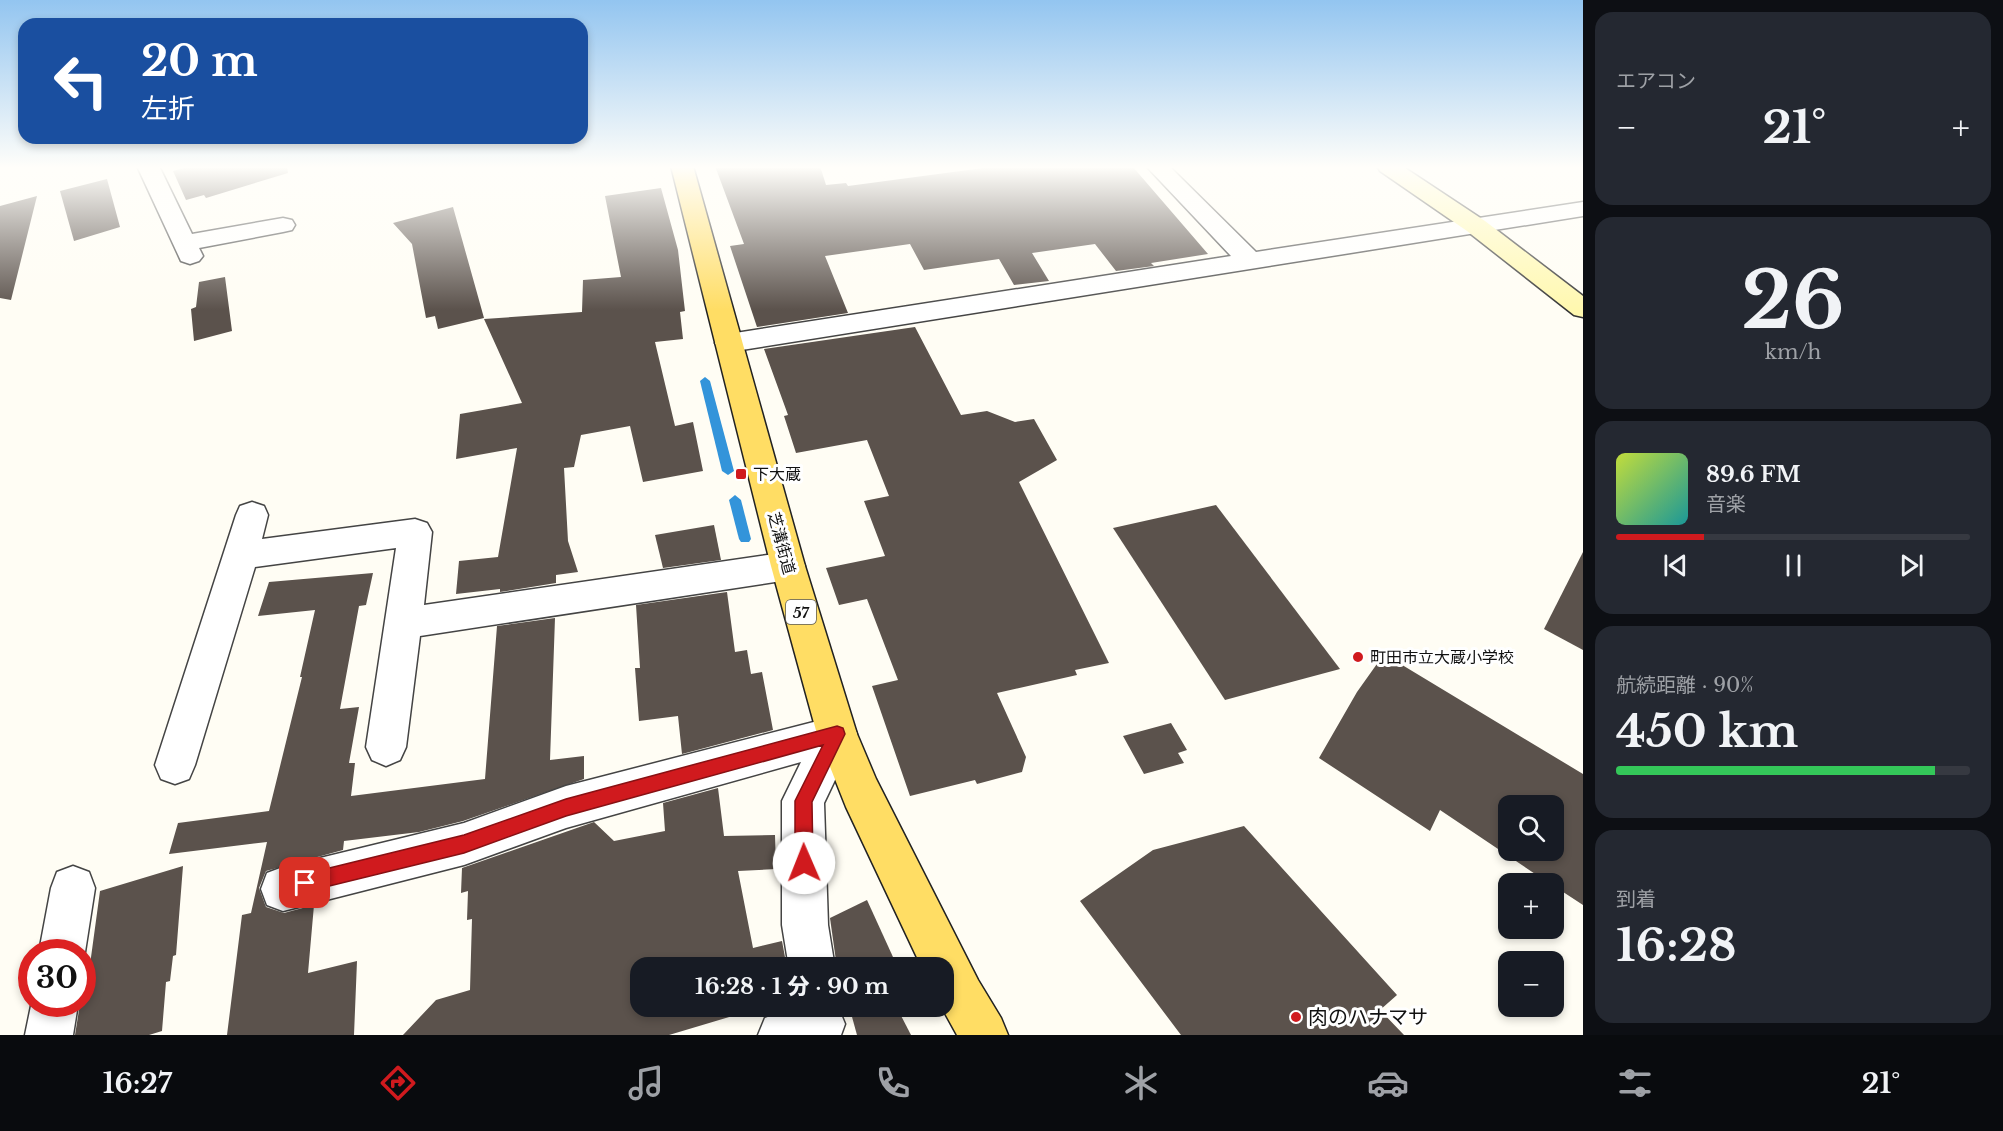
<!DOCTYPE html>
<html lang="ja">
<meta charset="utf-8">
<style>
body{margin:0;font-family:"Libre Baskerville","Noto Sans JP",serif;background:#242831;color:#f1f3f6;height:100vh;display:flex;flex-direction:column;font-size:22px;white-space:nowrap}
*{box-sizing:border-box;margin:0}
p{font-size:20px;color:#9ea1a6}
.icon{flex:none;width:33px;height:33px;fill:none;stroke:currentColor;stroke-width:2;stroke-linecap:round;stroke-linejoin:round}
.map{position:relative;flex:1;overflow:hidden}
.details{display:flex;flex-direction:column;gap:12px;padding:12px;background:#0d0f14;width:420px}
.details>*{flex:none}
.guide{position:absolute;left:18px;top:18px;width:570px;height:126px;border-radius:18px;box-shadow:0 3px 9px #0003;background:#1a4fa0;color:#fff;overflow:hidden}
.controls{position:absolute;left:1498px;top:795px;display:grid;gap:12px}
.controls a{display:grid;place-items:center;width:66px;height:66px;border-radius:12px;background:#171b24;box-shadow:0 3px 9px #0003;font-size:30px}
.speed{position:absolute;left:18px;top:939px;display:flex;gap:12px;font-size:30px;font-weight:700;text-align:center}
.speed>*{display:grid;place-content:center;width:78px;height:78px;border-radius:50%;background:#171b24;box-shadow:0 3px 9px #0003;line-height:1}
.speed .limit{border:9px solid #d22;background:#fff;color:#111}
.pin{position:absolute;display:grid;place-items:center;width:51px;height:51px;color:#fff;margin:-26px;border-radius:12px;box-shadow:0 3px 9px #0006}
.me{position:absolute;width:66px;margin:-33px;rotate:359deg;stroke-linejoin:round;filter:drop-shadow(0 0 4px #0008)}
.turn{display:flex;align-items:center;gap:21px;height:126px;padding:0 24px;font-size:27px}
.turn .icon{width:78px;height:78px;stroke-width:2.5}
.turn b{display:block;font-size:42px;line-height:51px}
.big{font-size:45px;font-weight:800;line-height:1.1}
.details .card{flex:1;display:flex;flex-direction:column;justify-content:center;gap:9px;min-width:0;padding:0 21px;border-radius:18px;background:#242831}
.details .dial{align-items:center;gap:0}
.dial b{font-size:78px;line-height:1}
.song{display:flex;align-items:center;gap:18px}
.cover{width:72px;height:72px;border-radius:9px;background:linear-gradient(135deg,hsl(70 70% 55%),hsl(180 70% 35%))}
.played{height:6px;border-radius:3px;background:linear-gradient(90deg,#d01a1e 25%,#363941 25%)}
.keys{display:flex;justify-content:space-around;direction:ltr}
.heat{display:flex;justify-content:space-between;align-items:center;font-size:33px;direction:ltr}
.charge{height:9px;border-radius:4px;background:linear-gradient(90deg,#34c759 90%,#363941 0)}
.trip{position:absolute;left:630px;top:957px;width:324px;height:60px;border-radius:18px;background:#171b24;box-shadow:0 3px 9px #0003;font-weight:800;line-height:60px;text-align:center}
.tab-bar{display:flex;height:96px;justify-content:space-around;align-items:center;background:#090b0e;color:#9ea1a6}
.tab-bar .icon{width:42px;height:42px}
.tab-bar .on{color:#d01a1e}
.tab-bar b{font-size:27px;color:#f1f3f6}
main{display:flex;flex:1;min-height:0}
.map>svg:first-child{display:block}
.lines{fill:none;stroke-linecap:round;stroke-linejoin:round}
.stream{fill:#3394da;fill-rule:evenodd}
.building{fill:#5b524c;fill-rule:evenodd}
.street-casing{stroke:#444;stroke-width:3}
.secondary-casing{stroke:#333;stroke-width:3}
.primary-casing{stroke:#222;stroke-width:3}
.street{fill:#fff;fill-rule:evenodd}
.secondary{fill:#fff8af;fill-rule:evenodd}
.primary{fill:#ffdd64;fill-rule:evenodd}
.route{fill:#d01a1e;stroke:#871114;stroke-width:1.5}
.poi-dot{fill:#d01a1e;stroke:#fff;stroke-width:2}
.labels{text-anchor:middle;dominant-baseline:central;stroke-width:6;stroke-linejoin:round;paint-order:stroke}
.shield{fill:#fff;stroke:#585858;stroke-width:1.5}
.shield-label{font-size:15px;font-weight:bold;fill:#111}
.poi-label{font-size:16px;fill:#111;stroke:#fff;text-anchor:start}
.street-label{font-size:16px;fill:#111;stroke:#fff}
.near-poi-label{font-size:20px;fill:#111;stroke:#fff;text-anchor:start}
</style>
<main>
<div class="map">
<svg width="1583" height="1035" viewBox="0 0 1583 1035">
<rect width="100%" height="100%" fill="#fffdf4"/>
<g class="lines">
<g class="stream">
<polygon points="705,377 710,381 734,471 728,475 722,471 700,381"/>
<polygon points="735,495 741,500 751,539 749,542 741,542 739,539 729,500"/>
</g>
</g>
<g class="building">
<polygon points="190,166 287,166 288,173 206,198 204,195 186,200 173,171"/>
<polygon points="715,166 820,166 826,185 846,183 848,186 998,166 1125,166 1127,168 1133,167 1208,254 1151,263 1154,266 1116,271 1095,244 1032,253 1049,281 1014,285 999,259 924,270 910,244 825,256 848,313 757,327 730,246 744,244"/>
<polygon points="107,179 120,227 74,241 60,191"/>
<polygon points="661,188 678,250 685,311 680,312 683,339 655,342 675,426 693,422 703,471 643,482 630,426 581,435 574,467 564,468 568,541 578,572 556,575 556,583 500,592 500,589 456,594 459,561 498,557 517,448 456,459 460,414 522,403 484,319 582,312 583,280 621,277 605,196"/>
<polygon points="37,196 11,300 0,298 0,206"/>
<polygon points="453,207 484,318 438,329 435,316 426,318 412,244 393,223"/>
<polygon points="225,277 232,331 194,341 191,309 196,307 199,282"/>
<polygon points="915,327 961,415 987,411 1015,422 1034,419 1057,460 1019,482 1109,663 1075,670 1077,675 997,693 1026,757 1022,772 977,784 975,780 910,796 872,686 898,680 867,599 839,605 826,568 885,556 864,501 889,496 867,440 796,453 784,416 788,415 764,349"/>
<polygon points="1216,505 1340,669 1225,700 1113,528"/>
<polygon points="714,525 721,560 663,568 655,535"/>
<polygon points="1583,552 1583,650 1544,629"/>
<polygon points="373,573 366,605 359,606 340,709 359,707 349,763 355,763 351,796 485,779 497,626 555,618 550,760 584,756 584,779 463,821 419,832 344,841 343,850 266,871 259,888 266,907 284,913 314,905 308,973 357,961 354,1035 227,1035 242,915 251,913 267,842 169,854 178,823 269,811 302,677 300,677 315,610 258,616 269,582"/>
<polygon points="727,592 735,652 747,650 751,674 762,672 773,730 682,754 678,716 639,721 635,668 640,668 636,605"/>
<path d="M1384 654 1583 774V905L1554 886V884H1550L1440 810 1430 831 1319 758 1357 692ZM1509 806H1554V850H1509Z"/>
<polygon points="1171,723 1187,750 1178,753 1184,763 1144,774 1123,736"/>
<polygon points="718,788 724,836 775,835 776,869 738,871 753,948 782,941 787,968 640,968 640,1006 766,1006 669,1035 403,1035 436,1000 470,990 472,919 467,920 468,891 461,893 462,868 594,822 614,841 665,831 663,803"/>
<polygon points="1244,826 1397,995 1380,1010 1404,1035 1181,1035 1080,901 1153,850"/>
<polygon points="183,866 176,955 173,956 170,981 166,982 162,1031 149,1035 75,1035 80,1004 82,1004 85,973 89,972 100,891"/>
<polygon points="867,900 898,968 837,968 830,918"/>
<polygon points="849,1006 896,1006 911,1035 857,1035"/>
</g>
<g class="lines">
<defs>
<g id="street">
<polygon points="137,166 159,166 192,234 283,218 292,220 295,225 292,230 283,232 199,248 203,256 199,261 190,264 181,261"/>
<polygon points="1146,166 1169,166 1256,252 1583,202 1583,216 729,352 719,349 715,343 719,337 729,334 1231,256"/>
<polygon points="252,502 264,506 268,515 262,539 415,519 427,523 432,532 424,605 788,552 800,556 805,566 800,576 788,580 420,636 406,747 400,760 386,766 372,760 366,747 396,548 255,567 195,765 189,779 175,784 161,779 155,765 236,515 240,506"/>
<polygon points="837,716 851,721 857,734 824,803 828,925 835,968 789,968 782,925 782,801 801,762 566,828 464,865 283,911 267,905 261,889 267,873 283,867 464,823 566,786"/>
<polygon points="73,866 89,872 95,888 85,952 82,958 82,952 39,952 51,888 57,872"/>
<polygon points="32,1001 32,1004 78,1004 73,1035 25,1035"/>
<polygon points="797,1006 838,1007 845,1024 841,1035 758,1035 765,1018"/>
</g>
<polygon id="secondary" points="1377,166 1402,166 1485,221 1583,296 1583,317 1574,315 1467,231 1380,171"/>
<polygon id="primary" points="671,166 693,166 805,566 857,734 876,779 978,980 1001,1018 1008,1035 957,1035 941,1006 944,1006 944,968 922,968 846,807 817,734 771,566"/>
</defs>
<use href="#street" class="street-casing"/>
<use href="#secondary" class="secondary-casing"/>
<use href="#primary" class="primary-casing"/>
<use href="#street" class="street"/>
<use href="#secondary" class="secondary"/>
<use href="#primary" class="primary"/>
</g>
<linearGradient id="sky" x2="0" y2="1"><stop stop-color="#93c5f0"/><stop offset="0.54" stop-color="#fffefa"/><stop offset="1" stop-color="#fffefa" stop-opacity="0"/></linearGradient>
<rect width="1583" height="310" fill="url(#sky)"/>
<polygon class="route" points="837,726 843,728 845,734 812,802 813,863 810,870 804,872 798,870 795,863 795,801 823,745 566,816 464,853 305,892 299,890 296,883 299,877 305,874 464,835 566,799"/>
<g class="poi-dot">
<rect x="735" y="468" width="12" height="12" rx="3"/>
<circle cx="1358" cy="657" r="6"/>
<circle cx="1296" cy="1017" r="6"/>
</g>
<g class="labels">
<rect class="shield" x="786" y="600" width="30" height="24" rx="4.5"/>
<g class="shield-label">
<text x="801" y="612">57</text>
</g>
<g class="poi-label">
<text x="753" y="474">下大蔵</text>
<text x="1370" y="657">町田市立大蔵小学校</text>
</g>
<g class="street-label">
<text transform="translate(782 543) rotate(75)">芝溝街道</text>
</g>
<g class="near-poi-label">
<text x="1308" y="1017">肉のハナマサ</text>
</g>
</g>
</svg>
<div class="controls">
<a><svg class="icon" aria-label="search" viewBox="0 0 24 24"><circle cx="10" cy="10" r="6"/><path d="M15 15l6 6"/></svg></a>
<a>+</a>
<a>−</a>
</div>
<div class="speed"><div class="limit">30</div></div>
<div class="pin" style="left:305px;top:883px;background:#d93025"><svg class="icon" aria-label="arrive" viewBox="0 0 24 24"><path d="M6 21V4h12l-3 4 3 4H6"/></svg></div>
<svg class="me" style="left:804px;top:863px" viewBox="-20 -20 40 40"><circle r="19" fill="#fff"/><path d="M0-13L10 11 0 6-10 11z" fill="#d01a1e"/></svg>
<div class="trip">16:28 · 1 分 · 90 m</div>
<div class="guide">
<div class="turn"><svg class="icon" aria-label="left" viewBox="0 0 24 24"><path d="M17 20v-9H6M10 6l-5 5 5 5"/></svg><div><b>20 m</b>左折</div></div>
</div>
</div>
<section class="details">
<div class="card"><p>エアコン</p>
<div class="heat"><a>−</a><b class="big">21°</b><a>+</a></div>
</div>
<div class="card dial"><b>26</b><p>km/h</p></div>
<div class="card">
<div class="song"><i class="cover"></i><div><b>89.6 FM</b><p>音楽</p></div></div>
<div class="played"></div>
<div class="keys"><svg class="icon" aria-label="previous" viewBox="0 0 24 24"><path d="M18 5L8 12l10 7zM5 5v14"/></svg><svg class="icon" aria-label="pause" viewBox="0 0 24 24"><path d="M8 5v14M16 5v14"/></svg><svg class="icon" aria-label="next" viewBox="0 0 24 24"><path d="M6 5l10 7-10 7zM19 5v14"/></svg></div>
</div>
<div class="card"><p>航続距離 · 90%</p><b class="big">450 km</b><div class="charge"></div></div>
<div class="card"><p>到着</p><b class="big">16:28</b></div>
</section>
</main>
<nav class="tab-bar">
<b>16:27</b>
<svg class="icon on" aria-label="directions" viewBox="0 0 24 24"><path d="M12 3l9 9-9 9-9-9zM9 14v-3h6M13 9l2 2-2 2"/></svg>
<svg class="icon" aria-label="music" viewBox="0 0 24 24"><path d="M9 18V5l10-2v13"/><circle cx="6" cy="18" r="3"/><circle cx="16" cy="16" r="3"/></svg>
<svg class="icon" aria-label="phone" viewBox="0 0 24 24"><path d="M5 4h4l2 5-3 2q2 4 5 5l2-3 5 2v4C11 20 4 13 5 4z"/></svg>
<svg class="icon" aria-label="climate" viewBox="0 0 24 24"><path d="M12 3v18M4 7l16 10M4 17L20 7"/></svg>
<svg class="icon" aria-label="car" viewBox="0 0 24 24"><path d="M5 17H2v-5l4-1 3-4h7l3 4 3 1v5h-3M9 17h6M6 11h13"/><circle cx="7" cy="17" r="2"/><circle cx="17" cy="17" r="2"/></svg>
<svg class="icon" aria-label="filters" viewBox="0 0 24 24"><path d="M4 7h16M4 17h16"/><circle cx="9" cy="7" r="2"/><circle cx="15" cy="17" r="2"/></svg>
<b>21°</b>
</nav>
